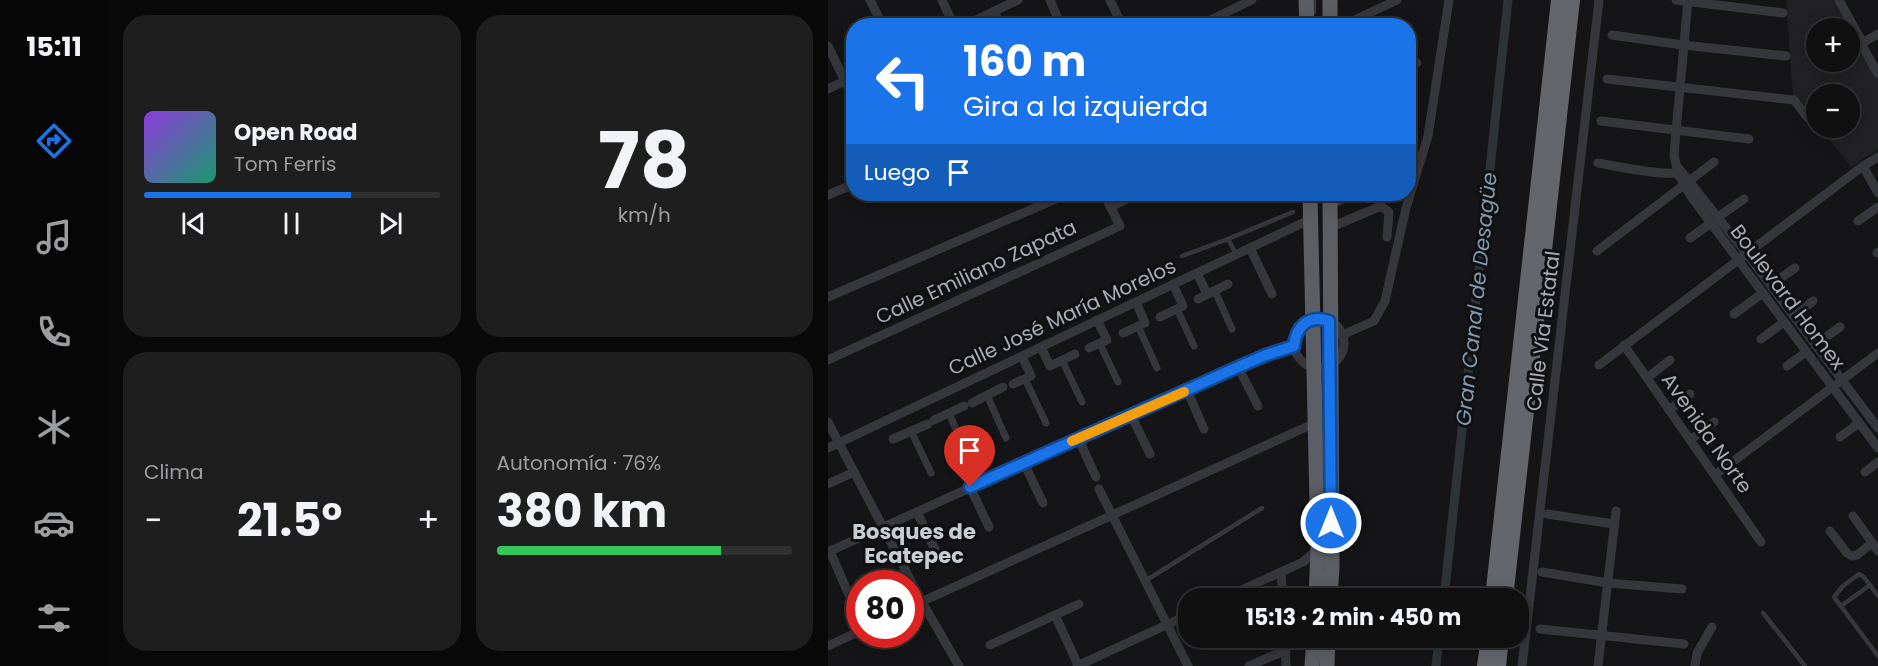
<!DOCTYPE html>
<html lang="es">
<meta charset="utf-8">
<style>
body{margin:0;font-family:Poppins,sans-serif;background:#1e1e1f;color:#f1f3f6;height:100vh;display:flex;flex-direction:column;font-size:22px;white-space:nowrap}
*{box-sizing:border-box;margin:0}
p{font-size:20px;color:#9c9d9f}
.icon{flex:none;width:33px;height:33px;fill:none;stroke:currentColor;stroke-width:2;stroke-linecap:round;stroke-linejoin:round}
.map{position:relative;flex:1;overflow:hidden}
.side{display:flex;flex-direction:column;gap:15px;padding:15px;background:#090909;width:720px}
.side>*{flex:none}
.hud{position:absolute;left:18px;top:18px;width:570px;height:183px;border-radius:24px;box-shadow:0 3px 15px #0003,0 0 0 2px #303031;background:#1a73e8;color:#fff;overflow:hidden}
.fabs{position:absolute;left:978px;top:18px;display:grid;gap:12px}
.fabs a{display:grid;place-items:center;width:54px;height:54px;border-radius:50%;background:#101011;box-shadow:0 3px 15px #0003,0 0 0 2px #303031;font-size:30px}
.speed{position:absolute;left:18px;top:570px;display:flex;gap:12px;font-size:30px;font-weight:700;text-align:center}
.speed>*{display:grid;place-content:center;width:78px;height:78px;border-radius:50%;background:#101011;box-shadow:0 3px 15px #0003,0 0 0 2px #303031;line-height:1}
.speed .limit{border:9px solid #d22;background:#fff;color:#111}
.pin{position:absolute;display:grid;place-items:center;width:51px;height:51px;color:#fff;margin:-62px -26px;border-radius:50% 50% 50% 0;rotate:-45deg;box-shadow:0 0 6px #0007}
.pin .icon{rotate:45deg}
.me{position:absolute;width:66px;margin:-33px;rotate:0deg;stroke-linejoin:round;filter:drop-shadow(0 0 4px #0008)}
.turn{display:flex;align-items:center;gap:21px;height:126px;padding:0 18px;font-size:27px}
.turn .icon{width:78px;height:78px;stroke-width:2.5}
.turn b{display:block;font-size:42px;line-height:51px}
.then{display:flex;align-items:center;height:57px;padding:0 18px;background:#0003;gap:12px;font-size:22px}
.big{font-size:45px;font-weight:700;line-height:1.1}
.side .widget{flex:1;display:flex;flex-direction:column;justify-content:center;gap:9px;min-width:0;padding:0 21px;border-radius:24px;background:#1e1e1f}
.side .dial{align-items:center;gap:0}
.dial b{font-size:78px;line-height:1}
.song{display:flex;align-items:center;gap:18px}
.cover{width:72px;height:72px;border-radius:9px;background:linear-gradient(135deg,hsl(270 70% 55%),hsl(160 70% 35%))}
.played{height:6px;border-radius:3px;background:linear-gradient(90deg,#1a73e8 70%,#303031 70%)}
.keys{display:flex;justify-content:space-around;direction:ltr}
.heat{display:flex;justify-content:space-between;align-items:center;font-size:33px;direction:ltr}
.charge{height:9px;border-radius:4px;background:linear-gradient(90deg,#34c759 76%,#303031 0)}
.side .tiles{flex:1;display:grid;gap:15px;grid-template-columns:repeat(2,1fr)}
.trip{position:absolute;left:350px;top:588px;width:351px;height:60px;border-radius:24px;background:#101011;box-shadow:0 3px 15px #0003,0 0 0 2px #303031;font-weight:700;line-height:60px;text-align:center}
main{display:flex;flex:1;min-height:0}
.tabs{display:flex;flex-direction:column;width:108px;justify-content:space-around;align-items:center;background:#060607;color:#9c9d9f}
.tabs .icon{width:42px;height:42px}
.tabs .active{color:#1a73e8}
.tabs b{font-size:27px;color:#f1f3f6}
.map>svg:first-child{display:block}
.built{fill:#212124;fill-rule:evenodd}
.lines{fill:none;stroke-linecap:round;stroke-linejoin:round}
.canal{stroke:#2c343a;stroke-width:9}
.service{stroke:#36373c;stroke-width:4.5}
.pedestrian{stroke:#36373c;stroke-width:7}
.minor{stroke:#36373c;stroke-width:9}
.trunk{stroke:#5b5e64;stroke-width:15}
.motorway{stroke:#63666d;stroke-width:16}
.route-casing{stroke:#114b97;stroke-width:15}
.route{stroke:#1a73e8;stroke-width:10}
.slow{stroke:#f59e0b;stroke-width:10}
.labels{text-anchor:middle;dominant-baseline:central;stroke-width:6;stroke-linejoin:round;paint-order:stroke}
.street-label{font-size:20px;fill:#a8adb7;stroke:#101012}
.water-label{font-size:21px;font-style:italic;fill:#809bb0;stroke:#101012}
.neighbourhood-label{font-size:21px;font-weight:bold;fill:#c8ccd3;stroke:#101012}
</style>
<main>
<nav class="tabs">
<b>15:11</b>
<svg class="icon active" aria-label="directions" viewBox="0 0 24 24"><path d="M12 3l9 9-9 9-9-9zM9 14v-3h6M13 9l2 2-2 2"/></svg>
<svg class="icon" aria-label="music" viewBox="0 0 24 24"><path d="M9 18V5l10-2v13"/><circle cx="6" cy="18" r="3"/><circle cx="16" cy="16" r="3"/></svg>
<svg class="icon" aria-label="phone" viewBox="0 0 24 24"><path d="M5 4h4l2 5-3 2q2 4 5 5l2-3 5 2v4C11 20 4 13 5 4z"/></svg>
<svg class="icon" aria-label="climate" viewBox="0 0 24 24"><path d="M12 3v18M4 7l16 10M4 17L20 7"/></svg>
<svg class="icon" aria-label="car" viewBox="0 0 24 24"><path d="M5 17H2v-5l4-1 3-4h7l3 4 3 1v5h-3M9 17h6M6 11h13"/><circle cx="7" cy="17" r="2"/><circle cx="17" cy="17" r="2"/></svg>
<svg class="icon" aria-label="filters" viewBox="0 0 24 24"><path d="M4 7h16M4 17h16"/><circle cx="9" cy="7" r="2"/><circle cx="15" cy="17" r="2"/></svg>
</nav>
<section class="side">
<div class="tiles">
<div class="widget">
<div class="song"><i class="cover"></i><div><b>Open Road</b><p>Tom Ferris</p></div></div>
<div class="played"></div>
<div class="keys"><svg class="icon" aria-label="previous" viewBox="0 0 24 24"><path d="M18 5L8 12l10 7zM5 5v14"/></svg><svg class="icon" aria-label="pause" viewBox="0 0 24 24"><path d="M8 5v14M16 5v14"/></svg><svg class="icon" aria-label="next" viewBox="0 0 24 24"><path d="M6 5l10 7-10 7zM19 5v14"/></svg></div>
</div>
<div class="widget dial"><b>78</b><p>km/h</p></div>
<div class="widget"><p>Clima</p>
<div class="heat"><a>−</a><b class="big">21.5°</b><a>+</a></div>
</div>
<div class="widget"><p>Autonomía · 76%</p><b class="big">380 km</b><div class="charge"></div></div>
</div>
</section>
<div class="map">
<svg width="1050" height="666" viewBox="0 0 1050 666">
<rect width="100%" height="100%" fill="#151517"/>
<path class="built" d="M958 0H1007L1050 81V149L1023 167 993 128H1022V94H988V122L970 97H965ZM988 28H1022V62H988Z"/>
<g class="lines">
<g class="canal">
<polyline points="616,598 680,0"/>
<polyline points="608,666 611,638"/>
</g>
<g class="service">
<polyline points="486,12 486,0"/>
<polyline points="408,254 400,239 465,212"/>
<polyline points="354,256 400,239"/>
<polyline points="317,581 434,508"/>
<polyline points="1050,596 1036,577 1031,574 1015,586 1006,597 1050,656"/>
<polyline points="1013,606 1042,585"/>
<polyline points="935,613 977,666"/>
</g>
<g class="pedestrian">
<polyline points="387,291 404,329"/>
<polyline points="349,309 366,346"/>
<polyline points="310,326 329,368"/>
<polyline points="272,344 290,382"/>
<polyline points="234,360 254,402"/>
<polyline points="197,379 218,423"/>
<polyline points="159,395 178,438"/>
<polyline points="121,413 139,455"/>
<polyline points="83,431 103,473"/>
</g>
<g class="minor">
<polyline points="42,0 55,26"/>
<polyline points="114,0 126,26"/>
<polyline points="222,0 233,26"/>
<polyline points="282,0 292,21"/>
<polyline points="848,0 955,13"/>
<polyline points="860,0 846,154 850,174 862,195 1050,448"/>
<polyline points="1011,0 1032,38"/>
<polyline points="166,11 173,26"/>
<polyline points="135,26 190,0"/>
<polyline points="370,26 424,0"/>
<polyline points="514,26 569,0"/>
<polyline points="784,35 855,45 958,56"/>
<polyline points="1038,41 1050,34"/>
<polyline points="0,46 26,100"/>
<polyline points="1035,47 1050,74"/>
<polyline points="580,67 589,63"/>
<polyline points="779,79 966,100 980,118"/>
<polyline points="0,89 26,77"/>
<polyline points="773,121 921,139"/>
<path d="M770 163C788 166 838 177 853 172"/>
<polyline points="849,166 919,254 1050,428"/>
<polyline points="1035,166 1050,193"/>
<polyline points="0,195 26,184"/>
<polyline points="502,205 526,194"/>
<polyline points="282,207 310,194"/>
<polyline points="890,217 916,199"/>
<polyline points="1030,221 1050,207"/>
<polyline points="502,225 508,225 553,206 561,212 559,237"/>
<polyline points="862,238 883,223"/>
<polyline points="422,248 444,294"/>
<polyline points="769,251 886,162"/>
<polyline points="1049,253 1050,252"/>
<polyline points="369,273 379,294"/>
<polyline points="943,285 967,268"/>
<polyline points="0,297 239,194"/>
<polyline points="370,299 400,284"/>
<polyline points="906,314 935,293"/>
<polyline points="966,316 985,301"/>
<polyline points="332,317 355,306 345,284"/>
<circle cx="491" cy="343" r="25"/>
<polyline points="295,333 317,323 308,302"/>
<polyline points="514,335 546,321 557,301 578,208 600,136 621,0"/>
<polyline points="933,339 956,322"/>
<polyline points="796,345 933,542"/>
<polyline points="987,345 1012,327"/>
<polyline points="213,347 222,366 247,354"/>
<polyline points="261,348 279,340 269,320"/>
<polyline points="0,360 292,226 276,194"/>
<polyline points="771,365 1035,166 1050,157"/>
<polyline points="959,366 978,352"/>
<polyline points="410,367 430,406"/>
<polyline points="819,378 842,360"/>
<polyline points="185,384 203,376 194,356"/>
<polyline points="359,390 376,429"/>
<polyline points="144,403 175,387"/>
<polyline points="841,410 862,394"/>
<polyline points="303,415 322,454"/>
<polyline points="106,420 136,406"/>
<polyline points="0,422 94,602 131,666"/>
<polyline points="1012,437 1031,423"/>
<polyline points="250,438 268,477"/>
<polyline points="65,439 100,424"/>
<polyline points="862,440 886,422"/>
<polyline points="0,448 483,219"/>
<polyline points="196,463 215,503"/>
<polyline points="1037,472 1050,462"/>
<polyline points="887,475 1050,353"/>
<polyline points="0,484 26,472"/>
<polyline points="142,487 161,527"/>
<polyline points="271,489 360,666"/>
<polyline points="89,512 108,552"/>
<polyline points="719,514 786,524"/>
<polyline points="1025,516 1050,551"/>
<polyline points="1002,531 1019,553 1024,556 1029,555 1044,543"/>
<polyline points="2,551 20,593"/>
<polyline points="0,552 410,367 438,355 466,347"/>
<polyline points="453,572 455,598"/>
<polyline points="714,572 780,583 854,589"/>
<polyline points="396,598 475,562 491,548"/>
<polyline points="82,607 487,423"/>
<polyline points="227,615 250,665"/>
<polyline points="712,629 856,644"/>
<polyline points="457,638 458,666"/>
<polyline points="162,645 251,604"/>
<polyline points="0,646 32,631"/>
<polyline points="249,666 360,615"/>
<polyline points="421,666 458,650"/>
<polyline points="694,666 771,0"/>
<polyline points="770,666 788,511"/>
<polyline points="867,666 869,653 884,627"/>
</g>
<g class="trunk">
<polyline points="478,0 479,26"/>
<polyline points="502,26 502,0"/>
<polyline points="482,194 490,549 488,598"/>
<polyline points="502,194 504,567 502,598"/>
<polyline points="484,666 486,638"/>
<polyline points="499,666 500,638"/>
</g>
<g class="motorway">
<polyline points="665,598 731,0"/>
<polyline points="677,598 744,0"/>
<polyline points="657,666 661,638"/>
<polyline points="670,666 673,638"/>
</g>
</g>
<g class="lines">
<defs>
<path id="route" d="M142 487 410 367 438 355 466 346C468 326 481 314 501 321L503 523"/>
</defs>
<use href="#route" class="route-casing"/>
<use href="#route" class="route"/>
<polyline class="slow" points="244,441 356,392"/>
</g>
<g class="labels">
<g class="street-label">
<text transform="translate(148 272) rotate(-25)">Calle Emiliano Zapata</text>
<text transform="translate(960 297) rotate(53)">Boulevard Homex</text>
<text transform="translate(234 317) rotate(-25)">Calle José María Morelos</text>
<text transform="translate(715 331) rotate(-83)">Calle Vía Estatal</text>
<text transform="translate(879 433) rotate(55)">Avenida Norte</text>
</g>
<g class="water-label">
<text transform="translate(648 299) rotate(-84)">Gran Canal de Desagüe</text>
</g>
<g class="neighbourhood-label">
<text x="86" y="531">Bosques de<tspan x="86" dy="24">Ecatepec</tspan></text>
</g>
</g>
</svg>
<div class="fabs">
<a>+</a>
<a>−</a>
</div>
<div class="speed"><div class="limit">80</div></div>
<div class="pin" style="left:142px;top:487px;background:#d93025"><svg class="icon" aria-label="arrive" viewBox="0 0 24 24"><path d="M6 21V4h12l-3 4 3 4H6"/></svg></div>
<svg class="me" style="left:503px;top:523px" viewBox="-20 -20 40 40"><circle r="17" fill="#1a73e8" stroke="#fff" stroke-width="3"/><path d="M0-11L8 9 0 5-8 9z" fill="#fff"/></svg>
<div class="trip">15:13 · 2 min · 450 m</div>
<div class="hud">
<div class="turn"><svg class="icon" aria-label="left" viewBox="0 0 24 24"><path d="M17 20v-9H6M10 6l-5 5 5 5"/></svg><div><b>160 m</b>Gira a la izquierda</div></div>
<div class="then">Luego<svg class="icon" aria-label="arrive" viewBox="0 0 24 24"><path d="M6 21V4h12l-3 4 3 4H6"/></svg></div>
</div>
</div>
</main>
